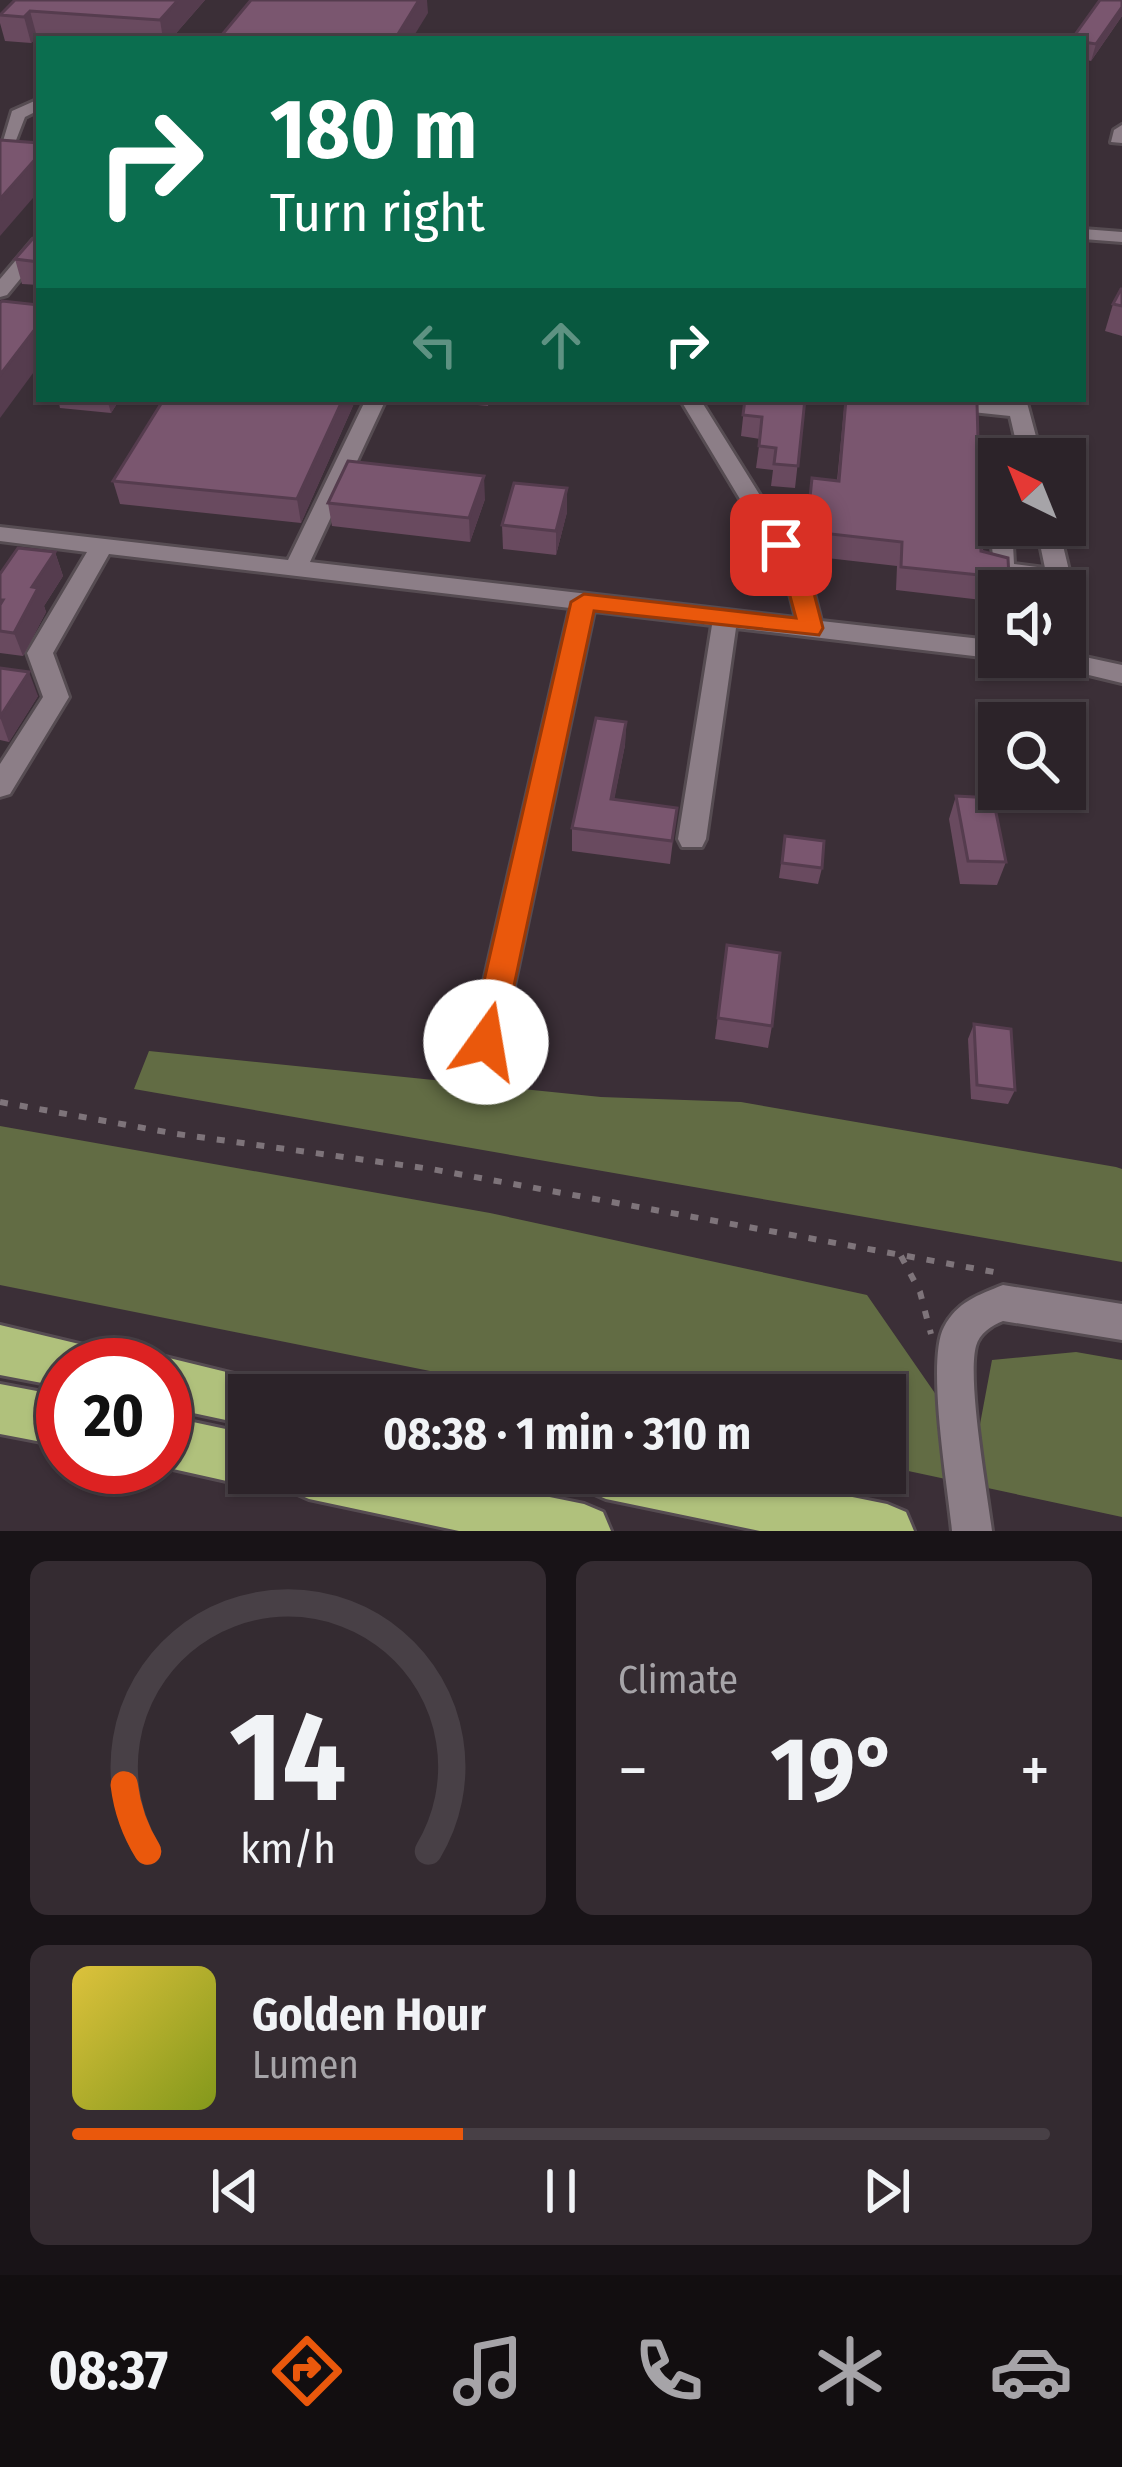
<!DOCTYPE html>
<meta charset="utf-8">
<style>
body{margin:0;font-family:"Fira Sans Condensed",sans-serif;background:#342b31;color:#f1f3f6;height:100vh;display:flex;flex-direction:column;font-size:45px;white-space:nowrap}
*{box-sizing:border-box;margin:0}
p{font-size:39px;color:#a6a4a8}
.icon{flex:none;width:66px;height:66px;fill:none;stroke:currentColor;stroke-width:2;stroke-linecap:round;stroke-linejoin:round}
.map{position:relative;height:1531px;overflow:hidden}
.drawer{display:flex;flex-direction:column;gap:30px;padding:30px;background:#181317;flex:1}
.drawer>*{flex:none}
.hud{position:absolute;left:36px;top:36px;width:1050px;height:366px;border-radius:0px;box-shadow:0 3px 9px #0004,0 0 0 3px #484046;background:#0b6e4f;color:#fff;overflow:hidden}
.needle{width:78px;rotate:317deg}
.controls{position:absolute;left:978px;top:438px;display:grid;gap:24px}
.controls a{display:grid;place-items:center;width:108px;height:108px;border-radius:0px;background:#2c2329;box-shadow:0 3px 9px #0004,0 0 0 3px #484046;font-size:60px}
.speed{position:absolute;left:36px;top:1338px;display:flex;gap:24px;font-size:60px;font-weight:700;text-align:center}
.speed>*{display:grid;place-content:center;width:156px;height:156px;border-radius:50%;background:#2c2329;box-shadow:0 3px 9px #0004,0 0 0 3px #484046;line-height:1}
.speed .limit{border:18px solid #d22;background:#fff;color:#111}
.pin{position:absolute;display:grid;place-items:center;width:102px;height:102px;color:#fff;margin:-51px;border-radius:24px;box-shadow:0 6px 18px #0006}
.me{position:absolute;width:132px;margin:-66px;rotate:13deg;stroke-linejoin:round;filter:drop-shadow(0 0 9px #0008)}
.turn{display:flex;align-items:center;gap:42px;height:252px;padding:0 36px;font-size:54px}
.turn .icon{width:156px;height:156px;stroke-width:2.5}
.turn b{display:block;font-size:84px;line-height:102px}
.lanes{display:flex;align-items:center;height:114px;padding:0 36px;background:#0003;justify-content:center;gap:60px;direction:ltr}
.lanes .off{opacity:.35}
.big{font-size:90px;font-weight:700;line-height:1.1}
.drawer .widget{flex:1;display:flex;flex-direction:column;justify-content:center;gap:18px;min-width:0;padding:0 42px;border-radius:18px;background:#342b31}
.drawer .dial{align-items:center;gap:0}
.dial svg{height:312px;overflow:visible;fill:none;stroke:#484046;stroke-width:7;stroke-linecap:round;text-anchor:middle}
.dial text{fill:#f1f3f6;stroke:none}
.song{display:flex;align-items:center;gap:36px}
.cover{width:144px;height:144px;border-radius:18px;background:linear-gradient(135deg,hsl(50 70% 55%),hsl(70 70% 35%))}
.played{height:12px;border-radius:6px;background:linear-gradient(90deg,#ea580c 40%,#484046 40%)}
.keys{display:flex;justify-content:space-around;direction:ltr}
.heat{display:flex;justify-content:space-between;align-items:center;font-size:66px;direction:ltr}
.drawer .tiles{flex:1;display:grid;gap:30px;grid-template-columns:1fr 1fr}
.widget:last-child{grid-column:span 2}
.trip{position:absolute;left:228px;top:1374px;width:678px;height:120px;border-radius:0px;background:#2c2329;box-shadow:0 3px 9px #0004,0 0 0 3px #484046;font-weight:700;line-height:120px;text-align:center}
.tabs{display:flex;height:192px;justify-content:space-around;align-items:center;background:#120e10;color:#a6a4a8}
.tabs .icon{width:84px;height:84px}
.tabs .selected{color:#ea580c}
.tabs b{font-size:54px;color:#f1f3f6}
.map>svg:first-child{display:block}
.forest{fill:#626c44}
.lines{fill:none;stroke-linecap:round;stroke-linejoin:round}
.minor-casing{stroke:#564c52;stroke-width:6}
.highway-casing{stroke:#564c52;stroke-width:6}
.path{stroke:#7e747a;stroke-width:6;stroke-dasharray:8 12;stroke-linecap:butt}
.minor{fill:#8c7e87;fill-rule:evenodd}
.highway{fill:#b0c17c;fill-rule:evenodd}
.wall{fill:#694a5f}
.shaded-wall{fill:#553c4e}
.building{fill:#7a566f;stroke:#553c4e;stroke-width:3}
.route{fill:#ea580c;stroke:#983908;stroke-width:3}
</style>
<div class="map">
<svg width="1122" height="1531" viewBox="0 0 1122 1531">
<rect width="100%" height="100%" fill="#3b2f37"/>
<g class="forest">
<polygon points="149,1051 601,1097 741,1102 1116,1167 1122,1169 1122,1262 134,1089"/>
<polygon points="0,1126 490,1213 867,1295 975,1451 992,1360 1076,1352 1122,1360 1122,1517 885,1466 885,1395 550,1395 0,1285"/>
</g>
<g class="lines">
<defs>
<g id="minor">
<polygon points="39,99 39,110 25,117 13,148 1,148 12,111"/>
<polygon points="1122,125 1122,143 1111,142 1114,130"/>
<polygon points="1083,229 1122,232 1122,242 1083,239"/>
<polygon points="39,239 39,256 7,295 0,297 0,279 33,240"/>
<polygon points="366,399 386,399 310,562 796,618 785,574 680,399 700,399 809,574 821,621 999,641 999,657 1005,657 999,659 736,628 706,839 702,847 682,847 678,839 712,625 594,611 502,1042 497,1052 486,1056 475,1052 470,1042 570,608 109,554 53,653 69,697 10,794 0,797 0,764 43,697 27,653 87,552 0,541 0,527 288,560"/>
<polygon points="896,399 1007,403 1006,399 1026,399 1042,459 1020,459 1010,416 906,405"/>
<polygon points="999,501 999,525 1012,525 1014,564 1045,568 1036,525 1058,525 1074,591 1069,597 1077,604 1085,657 1122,665 1122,683 1039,663 1035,657 1065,657 1065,591 1050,591 1048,584 995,576 988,508"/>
<path d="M1003 1285 1122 1304V1340L1003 1321C992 1325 979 1334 976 1346 967 1380 987 1491 992 1531H952C948 1488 926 1360 944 1327 957 1302 978 1295 1003 1285Z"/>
</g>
<g id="highway">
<polygon points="0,1325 96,1348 104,1365 63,1365 63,1387 0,1375"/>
<polygon points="165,1357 267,1382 272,1395 249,1395 249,1425 165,1407 165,1365 147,1365"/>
<polygon points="0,1384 63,1396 63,1446 0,1434"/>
<polygon points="165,1416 249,1434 249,1473 269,1473 267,1478 249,1486 164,1467"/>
<polygon points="283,1473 433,1473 584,1504 603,1512 611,1531 459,1531 309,1499 291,1491"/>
<polygon points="580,1473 733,1473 887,1504 906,1512 914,1531 760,1531 606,1499 588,1491"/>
</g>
</defs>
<use href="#minor" class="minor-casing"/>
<use href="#highway" class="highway-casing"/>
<g class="path">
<polyline points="0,1102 177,1134 431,1169 1005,1274"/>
<polyline points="901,1256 920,1292 931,1334"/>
</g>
<use href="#minor" class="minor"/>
<use href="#highway" class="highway"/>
</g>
<g class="wall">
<polygon points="205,0 171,39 37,37 31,43 5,41 0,23 0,13"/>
<polygon points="1122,0 1122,16 1091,61 1083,59 1083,39"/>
<polygon points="39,223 39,285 22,284 15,259 36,235"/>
<polygon points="1122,289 1122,336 1105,331 1113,304"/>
<polygon points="58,399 120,399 111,413 60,408"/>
<polygon points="356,399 301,523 120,504 113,481"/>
<polygon points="437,399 489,399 488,406 437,401"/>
<polygon points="745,399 805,399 795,488 771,486 773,470 756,468 760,439 741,436"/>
<polygon points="845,399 1009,578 1005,591 999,591 999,602 896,590 897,566 818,557 819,542 805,541 812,478 837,481"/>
<polygon points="485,499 470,542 332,526 328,503"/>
<polygon points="567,512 556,555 503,549 502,525"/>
<polygon points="55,552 63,576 44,606 46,612 23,656 0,653 0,574"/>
<polygon points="0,668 38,696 9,742 0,740"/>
<polygon points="626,722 625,745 614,799 677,808 670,864 572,851 572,828"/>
<polygon points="956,796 1006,862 997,885 960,884 949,819"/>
<polygon points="785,836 822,868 818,884 779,878"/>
<polygon points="727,945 772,1026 768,1048 715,1039"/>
<polygon points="974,1024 1015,1090 1008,1104 971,1099 968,1039"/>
</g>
<g class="shaded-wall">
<polygon points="178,0 205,0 171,39 163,39 160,20"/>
<polygon points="419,0 427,0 428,13 412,39 395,39"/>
<polygon points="1122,7 1122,16 1091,61 1096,44"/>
<polygon points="30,11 37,37 31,43 24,17"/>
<polygon points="39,155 39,191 0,236 0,199"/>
<polygon points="39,324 39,365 0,418 0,375"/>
<polygon points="107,399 120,399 111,413"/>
<polygon points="343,399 356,399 301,523 297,499"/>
<polygon points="484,476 485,499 470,542 469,518"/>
<polygon points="567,488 567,512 556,555 556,531"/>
<polygon points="55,552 63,576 44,606 46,612 23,656 14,633 32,587"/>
<polygon points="29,672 38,696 9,742 0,717"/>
<polygon points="626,722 625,745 610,822 611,799"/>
</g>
<g class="building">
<polygon points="15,0 178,0 160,20 30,11 24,17 0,15"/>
<polygon points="251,0 419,0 395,39 265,39 221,36"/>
<polygon points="1100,0 1122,0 1122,7 1096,44 1083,42 1083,39 1072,39"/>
<polygon points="0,140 39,143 39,155 0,199"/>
<polygon points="39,223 39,262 15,259 36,235"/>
<polygon points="1121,289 1122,289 1122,306 1113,304"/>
<polygon points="2,301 39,305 39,324 0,375 0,303"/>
<polygon points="164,399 343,399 297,499 113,481"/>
<polygon points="745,399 805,399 798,466 774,464 776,448 759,446 762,417 743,415"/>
<polygon points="846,399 942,399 977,403 981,551 1008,558 1009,578 901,567 902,542 822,533 823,519 808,517 812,478 839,481"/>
<polygon points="348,461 484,476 469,518 328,503"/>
<polygon points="514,483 567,488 556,531 502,525"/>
<polygon points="18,548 55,552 32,587 38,588 14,633 0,631 0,605 3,600 0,600 0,574"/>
<polygon points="0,668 29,672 0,717"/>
<polygon points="596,718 626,722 611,799 677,808 672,841 572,828"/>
<polygon points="956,796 993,798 1006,862 968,861"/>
<polygon points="785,836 824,841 822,868 782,863"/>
<polygon points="727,945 780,953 772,1026 718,1018"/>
<polygon points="974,1024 1011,1029 1015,1090 977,1085"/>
</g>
<polygon class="route" points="781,538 790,540 809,574 823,628 819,635 594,611 502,1042 497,1052 486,1056 474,1052 470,1042 571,602 584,594 796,618 784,574 769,545"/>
</svg>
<div class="controls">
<a><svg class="needle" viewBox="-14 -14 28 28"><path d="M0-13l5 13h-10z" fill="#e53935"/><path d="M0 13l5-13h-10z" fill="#a6a4a8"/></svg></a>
<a><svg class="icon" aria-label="sound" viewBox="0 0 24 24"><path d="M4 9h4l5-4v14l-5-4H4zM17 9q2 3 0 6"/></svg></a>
<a><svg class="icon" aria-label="search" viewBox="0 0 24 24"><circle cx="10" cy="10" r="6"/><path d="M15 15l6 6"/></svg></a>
</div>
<div class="speed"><div class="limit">20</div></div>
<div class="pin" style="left:781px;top:545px;background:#d93025"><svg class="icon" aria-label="arrive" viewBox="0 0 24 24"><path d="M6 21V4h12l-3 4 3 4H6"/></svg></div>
<svg class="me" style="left:486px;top:1042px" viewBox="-20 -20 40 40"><circle r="19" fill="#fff"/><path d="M0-13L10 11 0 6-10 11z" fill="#ea580c"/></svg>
<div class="trip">08:38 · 1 min · 310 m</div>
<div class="hud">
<div class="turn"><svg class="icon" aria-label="right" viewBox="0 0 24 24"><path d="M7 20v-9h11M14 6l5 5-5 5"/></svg><div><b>180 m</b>Turn right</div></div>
<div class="lanes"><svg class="icon off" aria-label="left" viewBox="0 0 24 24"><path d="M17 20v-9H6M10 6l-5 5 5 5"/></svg><svg class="icon off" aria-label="ahead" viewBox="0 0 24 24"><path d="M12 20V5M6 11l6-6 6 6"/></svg><svg class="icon" aria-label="right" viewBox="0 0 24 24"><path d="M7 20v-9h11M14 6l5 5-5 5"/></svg></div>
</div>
</div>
<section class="drawer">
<div class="tiles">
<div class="widget dial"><svg viewBox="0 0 100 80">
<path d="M14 69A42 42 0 1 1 86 69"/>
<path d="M14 69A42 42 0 0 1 8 52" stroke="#ea580c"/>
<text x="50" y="56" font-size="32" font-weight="700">14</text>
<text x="50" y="72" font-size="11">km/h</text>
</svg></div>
<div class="widget"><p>Climate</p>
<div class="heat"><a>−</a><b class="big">19°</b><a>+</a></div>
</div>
<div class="widget">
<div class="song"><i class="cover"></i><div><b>Golden Hour</b><p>Lumen</p></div></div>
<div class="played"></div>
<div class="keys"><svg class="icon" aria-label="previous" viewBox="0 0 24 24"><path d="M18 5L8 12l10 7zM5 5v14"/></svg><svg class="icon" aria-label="pause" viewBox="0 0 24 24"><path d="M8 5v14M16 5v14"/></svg><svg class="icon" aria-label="next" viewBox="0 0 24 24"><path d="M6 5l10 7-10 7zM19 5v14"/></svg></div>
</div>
</div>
</section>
<nav class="tabs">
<b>08:37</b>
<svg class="icon selected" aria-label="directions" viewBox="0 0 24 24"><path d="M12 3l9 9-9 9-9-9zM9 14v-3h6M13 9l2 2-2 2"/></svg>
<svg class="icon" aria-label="music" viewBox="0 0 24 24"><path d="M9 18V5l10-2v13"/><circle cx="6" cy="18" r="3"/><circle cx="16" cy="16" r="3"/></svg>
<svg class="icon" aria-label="phone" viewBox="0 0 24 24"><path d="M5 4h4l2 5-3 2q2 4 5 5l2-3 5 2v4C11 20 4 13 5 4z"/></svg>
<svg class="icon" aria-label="climate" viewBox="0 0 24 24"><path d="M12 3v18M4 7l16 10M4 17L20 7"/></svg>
<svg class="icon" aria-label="car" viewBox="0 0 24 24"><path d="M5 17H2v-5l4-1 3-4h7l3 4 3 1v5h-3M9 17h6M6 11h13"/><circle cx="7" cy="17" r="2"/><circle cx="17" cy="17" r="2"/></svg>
</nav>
